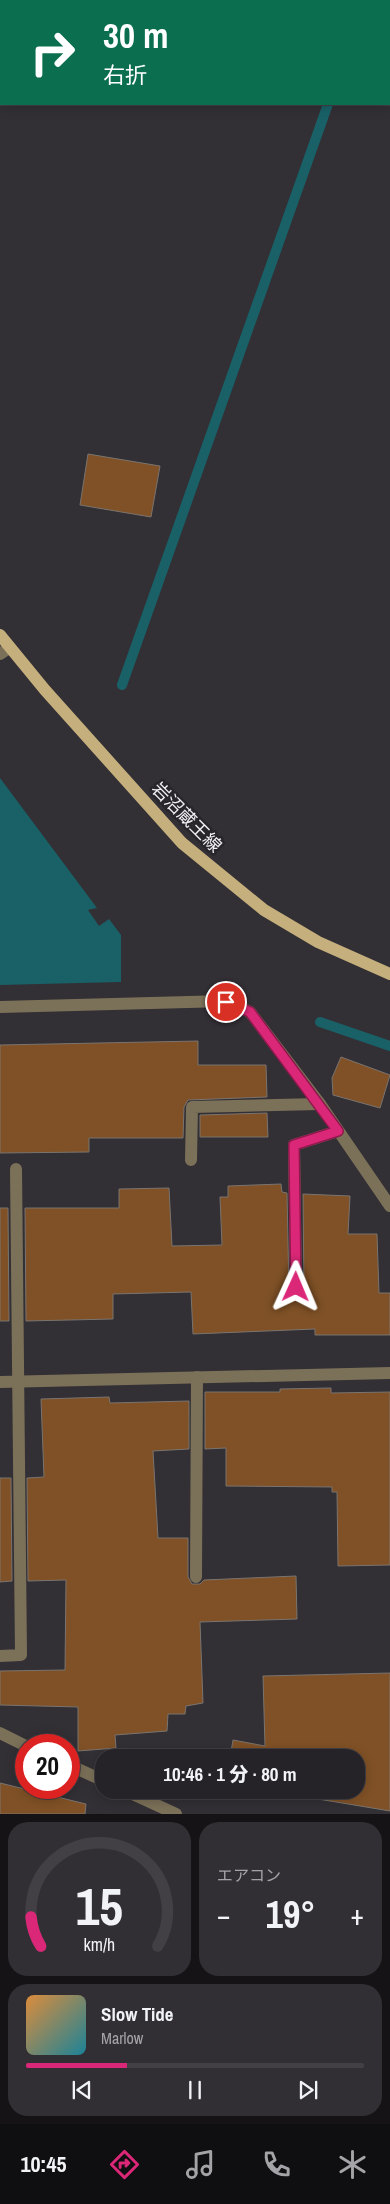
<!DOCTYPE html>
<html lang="ja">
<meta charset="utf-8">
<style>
body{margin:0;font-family:"Archivo Narrow","Noto Sans JP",sans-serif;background:#322f34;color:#f1f3f6;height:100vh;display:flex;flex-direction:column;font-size:19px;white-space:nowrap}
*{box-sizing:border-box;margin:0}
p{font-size:16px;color:#a4a4a8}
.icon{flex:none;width:28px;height:28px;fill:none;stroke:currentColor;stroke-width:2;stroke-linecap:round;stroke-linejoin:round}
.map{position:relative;height:1814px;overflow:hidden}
.panel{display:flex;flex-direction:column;gap:8px;padding:8px;background:#151316;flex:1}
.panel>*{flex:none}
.top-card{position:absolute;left:0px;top:0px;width:390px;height:105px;box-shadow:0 2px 12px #0003,0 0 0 1px #424045;background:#0b6e4f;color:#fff;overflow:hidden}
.speed{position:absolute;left:15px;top:1734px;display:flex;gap:10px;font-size:25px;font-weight:700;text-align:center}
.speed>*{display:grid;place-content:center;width:65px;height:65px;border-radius:50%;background:#262328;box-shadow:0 2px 12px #0003,0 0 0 1px #424045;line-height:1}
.speed .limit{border:8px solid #d22;background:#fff;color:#111}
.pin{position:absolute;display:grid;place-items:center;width:42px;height:42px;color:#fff;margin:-21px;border:2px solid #fff;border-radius:50%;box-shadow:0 1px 5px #0007}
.me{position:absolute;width:55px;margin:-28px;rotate:1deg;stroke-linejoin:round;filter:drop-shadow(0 0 4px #0008)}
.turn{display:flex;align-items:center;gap:18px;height:105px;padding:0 20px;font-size:22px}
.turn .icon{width:65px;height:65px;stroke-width:2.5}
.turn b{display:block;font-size:35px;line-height:42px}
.big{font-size:38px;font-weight:800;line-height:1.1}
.panel .widget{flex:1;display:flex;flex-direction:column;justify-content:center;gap:8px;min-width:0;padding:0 18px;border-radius:20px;background:#322f34}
.panel .dial{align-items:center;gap:0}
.dial svg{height:130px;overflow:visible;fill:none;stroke:#424045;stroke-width:7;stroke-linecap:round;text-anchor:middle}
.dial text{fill:#f1f3f6;stroke:none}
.song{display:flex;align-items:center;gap:15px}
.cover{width:60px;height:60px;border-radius:8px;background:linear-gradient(135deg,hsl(30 70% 55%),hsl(190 70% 35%))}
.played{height:5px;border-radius:2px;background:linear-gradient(90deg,#db2777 30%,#424045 30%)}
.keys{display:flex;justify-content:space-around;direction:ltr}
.heat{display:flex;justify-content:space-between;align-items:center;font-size:28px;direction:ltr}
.panel .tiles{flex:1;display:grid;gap:8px;grid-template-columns:1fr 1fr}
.widget:last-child{grid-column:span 2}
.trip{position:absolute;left:95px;top:1749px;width:270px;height:50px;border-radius:20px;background:#262328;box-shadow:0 2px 12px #0003,0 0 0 1px #424045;font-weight:800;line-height:50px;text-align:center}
.tab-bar{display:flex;height:80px;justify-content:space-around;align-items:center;background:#0f0e10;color:#a4a4a8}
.tab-bar .icon{width:35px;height:35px}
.tab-bar .active{color:#db2777}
.tab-bar b{font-size:22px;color:#f1f3f6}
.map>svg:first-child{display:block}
.water{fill:#196167}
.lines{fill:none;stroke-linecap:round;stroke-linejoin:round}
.stream{stroke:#196167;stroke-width:10}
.building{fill:#805126;stroke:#7a746f}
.minor{stroke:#7b7058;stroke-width:12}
.major{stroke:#c5af7c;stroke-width:12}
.route-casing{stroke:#8e194d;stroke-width:12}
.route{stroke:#db2777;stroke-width:9}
.labels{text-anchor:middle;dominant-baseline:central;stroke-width:5;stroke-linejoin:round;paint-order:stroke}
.street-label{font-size:18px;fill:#f1eff3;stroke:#28252b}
</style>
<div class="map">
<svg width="390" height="1814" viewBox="0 0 390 1814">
<rect width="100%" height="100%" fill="#322f35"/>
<polygon class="water" points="0,778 97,908 88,910 99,926 109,919 121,935 121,982 0,985"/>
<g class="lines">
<g class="stream">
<polyline points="364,1 365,0"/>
<polyline points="122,685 328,104"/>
<polyline points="320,1022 390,1046"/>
</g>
</g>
<g class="building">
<polygon points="88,454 160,466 151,517 80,505"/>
<polygon points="198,1041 198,1065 266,1065 267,1097 188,1100 184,1107 183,1138 89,1138 89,1152 0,1153 0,1045"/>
<polygon points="341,1057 390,1075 380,1108 333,1095 332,1078"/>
<polygon points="267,1113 268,1137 200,1137 200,1115"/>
<polygon points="281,1184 282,1192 287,1193 289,1292 292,1294 300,1294 304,1287 303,1194 350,1196 348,1234 377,1234 379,1293 390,1293 390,1335 315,1335 315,1329 193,1334 191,1292 113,1294 113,1319 26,1321 25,1208 119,1208 119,1189 169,1188 172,1246 222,1245 220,1197 228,1197 228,1186"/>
<polygon points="0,1208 8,1208 9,1321 0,1321"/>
<polygon points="331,1388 331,1393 390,1392 390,1565 338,1566 337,1492 332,1492 332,1487 226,1486 226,1448 205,1449 205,1392 280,1392 280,1389"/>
<polygon points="109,1397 110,1403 189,1401 189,1449 153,1451 158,1538 188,1538 188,1577 192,1584 200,1584 204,1580 296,1576 297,1619 200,1622 203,1703 186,1706 185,1714 168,1714 167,1731 115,1735 116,1748 78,1751 78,1707 0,1705 0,1671 65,1670 66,1580 28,1581 27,1478 44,1477 41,1399"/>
<polygon points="0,1478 11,1478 12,1581 0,1582"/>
<polygon points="390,1673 390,1811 294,1795 294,1798 250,1790 356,1790 356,1758 230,1758 233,1740 265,1746 263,1676"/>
<polygon points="0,1783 86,1804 85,1814 0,1814"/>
</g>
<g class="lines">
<g class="minor">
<polyline points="0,654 9,648"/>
<polyline points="0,1007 226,1001 250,1012 320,1104 390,1206"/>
<polyline points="191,1160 192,1107 320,1104"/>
<polyline points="296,1287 294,1145 338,1131"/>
<polyline points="0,1382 390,1373"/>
<polyline points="196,1577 197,1377"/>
<polyline points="0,1656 21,1655 16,1169"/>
<polyline points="0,1733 26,1746"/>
<polyline points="69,1765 104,1781"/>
<polyline points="124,1790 176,1814"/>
</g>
<polyline class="major" points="0,635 45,690 182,843 264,910 318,942 390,974"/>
</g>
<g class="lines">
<defs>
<polyline id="route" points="226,1002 250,1012 338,1131 294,1145 296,1287"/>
</defs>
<use href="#route" class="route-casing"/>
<use href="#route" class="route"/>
</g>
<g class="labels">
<g class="street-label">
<text transform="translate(187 817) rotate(45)">岩沼蔵王線</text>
</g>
</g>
</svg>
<div class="speed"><div class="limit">20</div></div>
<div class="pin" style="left:226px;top:1002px;background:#d93025"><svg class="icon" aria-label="arrive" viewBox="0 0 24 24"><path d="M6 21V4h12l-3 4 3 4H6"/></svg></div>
<svg class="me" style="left:296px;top:1287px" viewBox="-20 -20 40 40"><path d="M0-17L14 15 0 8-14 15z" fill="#db2777" stroke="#fff" stroke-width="4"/></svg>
<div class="trip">10:46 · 1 分 · 80 m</div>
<div class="top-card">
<div class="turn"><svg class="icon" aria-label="right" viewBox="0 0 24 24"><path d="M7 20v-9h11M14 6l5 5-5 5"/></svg><div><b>30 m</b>右折</div></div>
</div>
</div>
<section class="panel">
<div class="tiles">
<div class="widget dial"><svg viewBox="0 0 100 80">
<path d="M14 69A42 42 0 1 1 86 69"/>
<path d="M14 69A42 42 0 0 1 8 51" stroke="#db2777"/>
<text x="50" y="56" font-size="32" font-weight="700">15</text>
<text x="50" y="72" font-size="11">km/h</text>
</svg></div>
<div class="widget"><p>エアコン</p>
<div class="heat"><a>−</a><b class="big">19°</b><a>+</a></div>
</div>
<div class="widget">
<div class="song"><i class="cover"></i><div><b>Slow Tide</b><p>Marlow</p></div></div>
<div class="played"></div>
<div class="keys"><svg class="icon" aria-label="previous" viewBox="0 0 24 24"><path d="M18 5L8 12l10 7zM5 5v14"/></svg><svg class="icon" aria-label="pause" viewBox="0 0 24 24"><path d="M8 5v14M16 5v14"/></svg><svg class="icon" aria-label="next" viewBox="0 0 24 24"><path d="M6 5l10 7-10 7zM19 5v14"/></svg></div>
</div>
</div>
</section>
<nav class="tab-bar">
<b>10:45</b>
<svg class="icon active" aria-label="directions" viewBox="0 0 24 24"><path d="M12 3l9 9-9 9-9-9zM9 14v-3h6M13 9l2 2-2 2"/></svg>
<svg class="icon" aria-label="music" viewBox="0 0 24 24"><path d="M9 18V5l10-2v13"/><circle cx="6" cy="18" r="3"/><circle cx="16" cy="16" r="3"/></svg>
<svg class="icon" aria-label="phone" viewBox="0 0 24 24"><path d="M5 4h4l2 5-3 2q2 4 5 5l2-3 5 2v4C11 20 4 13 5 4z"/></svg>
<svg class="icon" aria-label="climate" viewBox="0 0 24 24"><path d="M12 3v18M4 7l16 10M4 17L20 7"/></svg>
</nav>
